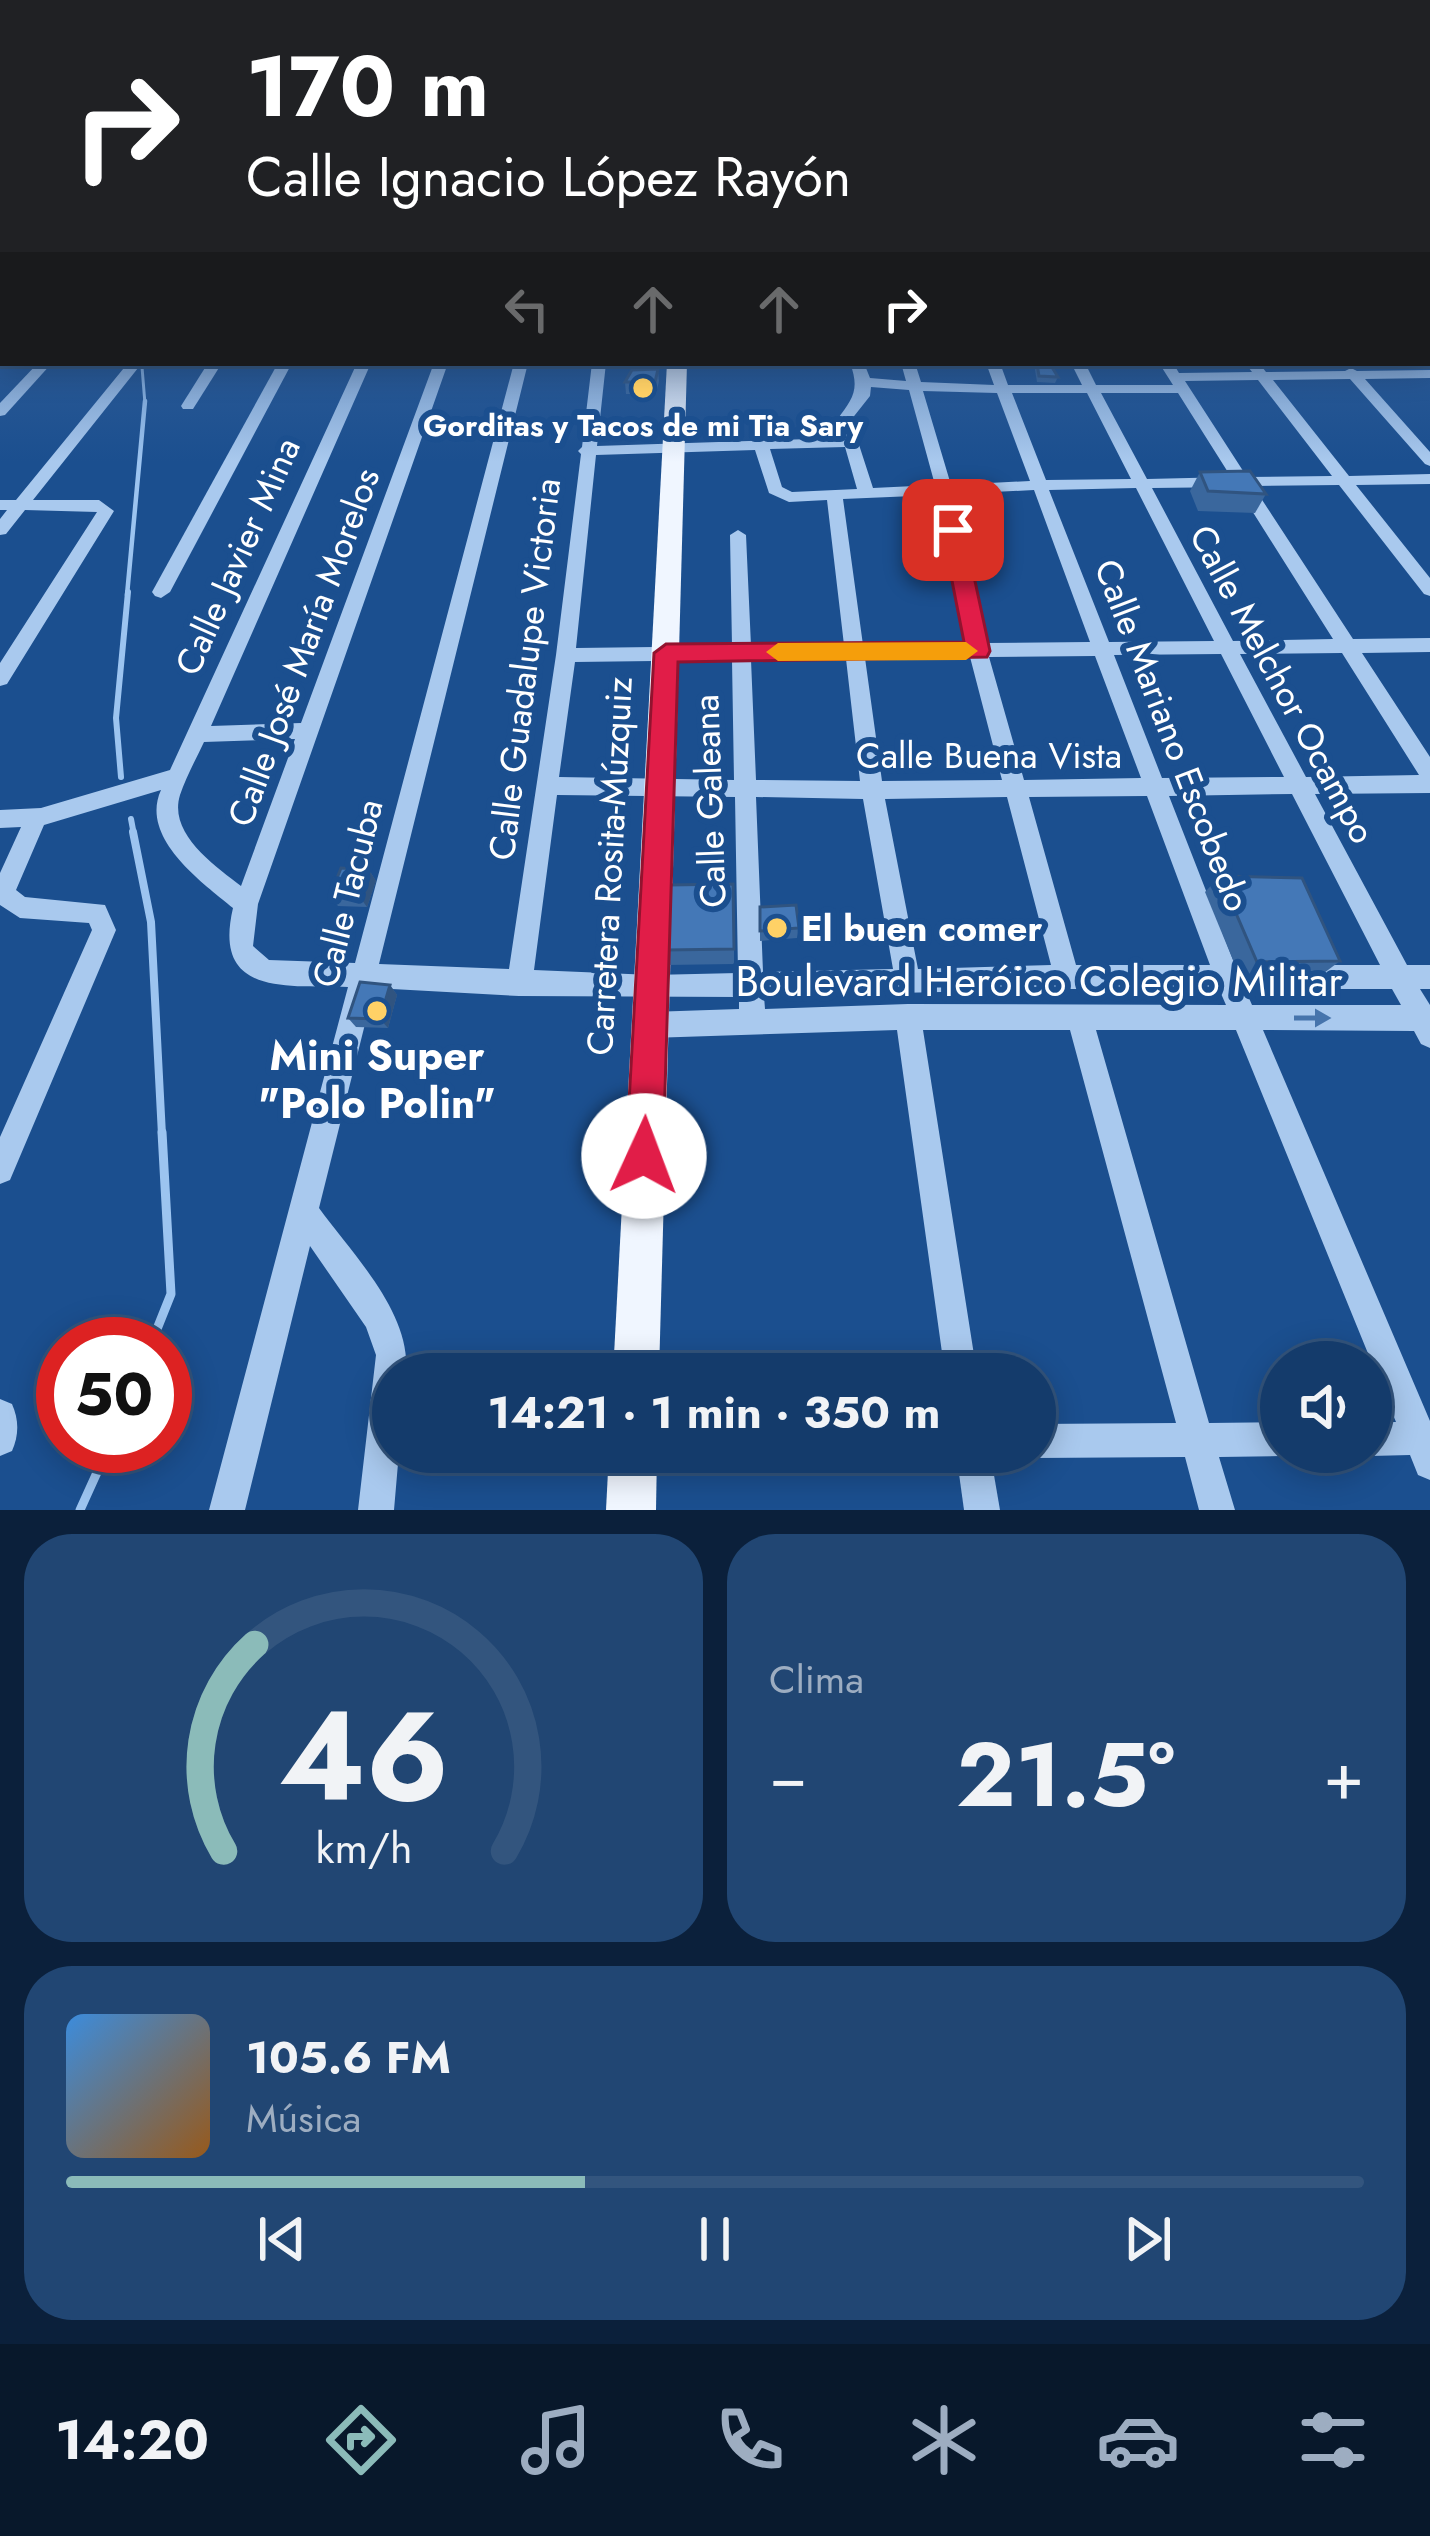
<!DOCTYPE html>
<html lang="es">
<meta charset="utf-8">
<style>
body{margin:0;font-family:Jost,sans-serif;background:#214673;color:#f1f3f6;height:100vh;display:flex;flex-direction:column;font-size:45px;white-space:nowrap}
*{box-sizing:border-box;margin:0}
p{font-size:39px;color:#9dadc1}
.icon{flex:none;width:66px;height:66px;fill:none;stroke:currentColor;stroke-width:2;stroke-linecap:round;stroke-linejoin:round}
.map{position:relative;height:1510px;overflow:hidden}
.side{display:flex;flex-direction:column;gap:24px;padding:24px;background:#0b203b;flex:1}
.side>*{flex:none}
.guide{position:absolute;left:0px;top:0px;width:1431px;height:366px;box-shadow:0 6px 30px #0003,0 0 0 3px #33557e;background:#202124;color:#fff;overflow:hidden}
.controls{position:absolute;left:1260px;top:1341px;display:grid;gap:24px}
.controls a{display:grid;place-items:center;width:132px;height:132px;border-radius:50%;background:#143b6b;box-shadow:0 6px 30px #0003,0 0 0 3px #33557e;font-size:60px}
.speed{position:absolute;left:36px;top:1317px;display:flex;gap:24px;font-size:60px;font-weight:700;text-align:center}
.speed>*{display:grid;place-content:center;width:156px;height:156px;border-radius:50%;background:#143b6b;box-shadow:0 6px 30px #0003,0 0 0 3px #33557e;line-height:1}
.speed .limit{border:18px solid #d22;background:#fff;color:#111}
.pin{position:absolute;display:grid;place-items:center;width:102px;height:102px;color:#fff;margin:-51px;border-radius:24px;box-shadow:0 6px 18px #0006}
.me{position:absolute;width:132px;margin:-66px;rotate:2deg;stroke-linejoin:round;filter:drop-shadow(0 0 9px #0008)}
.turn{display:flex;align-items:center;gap:42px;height:252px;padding:0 48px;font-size:54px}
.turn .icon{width:156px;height:156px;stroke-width:2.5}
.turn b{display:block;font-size:84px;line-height:102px}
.lanes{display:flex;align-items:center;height:114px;padding:0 48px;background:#0003;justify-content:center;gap:60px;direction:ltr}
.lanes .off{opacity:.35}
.big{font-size:90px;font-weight:700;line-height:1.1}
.side .tile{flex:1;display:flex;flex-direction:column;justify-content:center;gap:18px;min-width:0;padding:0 42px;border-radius:48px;background:#214673}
.side .dial{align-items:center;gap:0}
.dial svg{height:312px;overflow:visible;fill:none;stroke:#33557e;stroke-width:7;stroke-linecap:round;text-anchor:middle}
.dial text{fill:#f1f3f6;stroke:none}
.song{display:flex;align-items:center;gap:36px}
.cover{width:144px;height:144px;border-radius:18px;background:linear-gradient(135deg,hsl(210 70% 55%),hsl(30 70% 35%))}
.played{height:12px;border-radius:6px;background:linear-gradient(90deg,#8bbbb9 40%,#33557e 40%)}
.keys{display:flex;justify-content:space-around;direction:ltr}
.heat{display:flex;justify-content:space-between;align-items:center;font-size:66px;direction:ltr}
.side .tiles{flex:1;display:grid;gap:24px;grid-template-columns:1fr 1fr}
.tile:last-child{grid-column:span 2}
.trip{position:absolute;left:372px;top:1353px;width:684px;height:120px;border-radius:60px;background:#143b6b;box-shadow:0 6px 30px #0003,0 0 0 3px #33557e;font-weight:700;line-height:120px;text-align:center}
.dock{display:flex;height:192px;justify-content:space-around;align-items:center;background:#08182b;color:#9dadc1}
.dock .icon{width:84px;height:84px}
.dock .on{color:#8bbbb9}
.dock b{font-size:54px;color:#f1f3f6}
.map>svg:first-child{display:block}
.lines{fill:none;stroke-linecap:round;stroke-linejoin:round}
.stream-far4{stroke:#9cc4f0;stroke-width:3}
.stream-far3{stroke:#9cc4f0;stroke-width:4.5}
.stream-far2{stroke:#9cc4f0;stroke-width:6}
.stream-far1{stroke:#9cc4f0;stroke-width:8}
.stream{stroke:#9cc4f0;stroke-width:9}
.minor{fill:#a9c9ee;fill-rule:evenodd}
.major{fill:#f0f6ff;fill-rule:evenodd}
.wall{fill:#3a679d}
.shaded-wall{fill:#305480}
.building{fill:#4478b7;stroke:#305480;stroke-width:3}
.oneway{fill:#4674ac}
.route{fill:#e11d48;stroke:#92132f;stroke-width:3}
.slow{fill:#f59e0b}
.poi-dot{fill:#ffd166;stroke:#1b4f8f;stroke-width:4.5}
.labels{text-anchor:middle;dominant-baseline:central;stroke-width:12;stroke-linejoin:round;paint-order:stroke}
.far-poi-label{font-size:30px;font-weight:bold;fill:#fff;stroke:#1b4f8f}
.street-label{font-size:36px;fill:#fff;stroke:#1b4f8f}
.poi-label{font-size:36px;font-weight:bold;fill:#fff;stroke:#1b4f8f;text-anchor:start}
.near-street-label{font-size:42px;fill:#fff;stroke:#1b4f8f}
.near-poi-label{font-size:42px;font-weight:bold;fill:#fff;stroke:#1b4f8f}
</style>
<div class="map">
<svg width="1430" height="1510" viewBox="0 0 1430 1510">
<rect width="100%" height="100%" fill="#1b4f8f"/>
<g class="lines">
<polyline class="stream-far4" points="142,367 145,404"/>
<polyline class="stream-far3" points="127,595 145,401"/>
<g class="stream-far2">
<polyline points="121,777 116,718 128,592"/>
<polyline points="131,819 134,835"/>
</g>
<polyline class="stream-far1" points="133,832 151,922 162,1135"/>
<g class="stream">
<polyline points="151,1344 171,1294 162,1132"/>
<polyline points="80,1510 109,1446"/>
</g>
<g class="minor">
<polygon points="0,260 3,260 3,269 0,270"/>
<polygon points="1428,281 1430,282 1430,291 1428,290"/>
<polygon points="3,325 3,335 0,336 0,326"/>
<polygon points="38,363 52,363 5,415 0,416 0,403"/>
<polygon points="128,363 142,363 33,500 99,500 114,511 7,684 0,686 0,663 97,512 25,510 6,534 0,535 0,519 7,510 0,510 0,500 16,500"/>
<polygon points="208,363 222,363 193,409 183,409 181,406"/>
<polygon points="278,363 292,363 170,592 161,598 155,596 152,592"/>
<path d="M357 363H371L211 726 301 723 434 363H448L258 904 253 946 269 960 355 963 514 363H528L379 964 509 969 556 655 581 454 578 451 582 447 592 363H606L597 446 842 438 837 420C853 398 860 390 850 363H864L870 378 906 381 901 363H915L921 382 994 385 986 363H1000L1008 385H1082L1071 363H1085L1096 385H1173L1159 363H1173L1179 373 1252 372 1245 363H1259L1266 372 1345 371 1351 368 1357 371 1430 370V378L1365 379 1430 452V466L1425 464 1350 379 1273 380 1349 476 1430 474V484L1356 485 1430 578V596L1424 594 1339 485 1253 486 1353 639 1430 638V652L1362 653 1430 757V793L1315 794 1407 965H1430V989H1420L1430 1005V1048L1421 1044 1414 1031 1263 1030 1430 1421V1480L1418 1475 1410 1455 1371 1456 1361 1452H1371V1422H1396L1236 1030H1096L1209 1423 1281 1422V1452H1291L1281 1456 1219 1457 1235 1510H1199L1185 1457 1035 1458 1023 1452H1035V1424L1176 1423 1070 1030H923L977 1374H945L897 1030 650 1038 641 1034 637 1025 641 1016 650 1012 739 1009V997L519 996 374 988 319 1208C353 1255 412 1313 406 1374H393V1452H399L394 1510H358L376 1355 366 1327 310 1246 245 1510H209L348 987C287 985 212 997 233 908 203 883 139 838 161 790L44 825 16 890 25 897 105 905 116 930 10 1180 0 1184V1137L92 930 89 923 20 918 0 905V873L21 827 0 828V810L41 808 170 770ZM1258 380 1332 476 1247 477 1185 381ZM871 387 909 390 935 485 873 488 851 420 870 396ZM923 391 997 393 1030 481 951 485ZM1012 393H1087L1131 479 1046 480ZM1101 393H1178L1231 477 1147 479ZM845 447 857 489 792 492 782 487 770 449ZM755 450 769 493 789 502 827 500 844 645 751 646 746 535 738 530 730 535 732 646 576 648 596 455ZM1237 487 1333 639 1233 641 1152 488ZM1136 488 1214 641 1109 642 1049 490ZM1034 490 1090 642 986 643 953 494ZM937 495 967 644 863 645 843 499ZM1342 653 1419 775 1306 777 1240 654ZM1221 654 1284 777 1162 778 1114 655ZM1095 656 1141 778 1024 780 989 657ZM970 657 1002 780 882 781 865 658ZM846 659 860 781 756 780 751 660ZM732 660 734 780 559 777 575 662ZM295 739 241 886C215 866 168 834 180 795 186 777 196 759 204 742ZM1292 794 1380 965H1235L1169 796ZM557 795 735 797 738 973 652 975 534 970ZM1147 796 1210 965H1076L1029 797ZM756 797 863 799 893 969 763 972ZM1007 797 1051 965 918 969 885 799ZM1067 989H1219L1226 1005 908 1004 765 1009 764 996ZM1245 989H1392L1401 1005H1252Z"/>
<path d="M0 1399 12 1404C19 1420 19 1435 12 1451L0 1456Z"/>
<polygon points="956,1452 990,1452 1000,1510 964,1510"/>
</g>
<g class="major">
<polygon points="667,363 687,363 659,1374 613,1374"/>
<polygon points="609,1452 657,1452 656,1510 606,1510"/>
</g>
</g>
<g class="wall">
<polygon points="1037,364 1058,377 1055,383 1037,382 1035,370"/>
<polygon points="658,369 659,381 656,394 626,394 625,382"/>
<polygon points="1200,472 1266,494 1255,513 1198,511 1190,491"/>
<polygon points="369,870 376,881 367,907 338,906 330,896"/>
<polygon points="1220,876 1340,961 1320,976 1240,977 1205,892"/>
<polygon points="760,907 799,928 797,938 760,941"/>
<polygon points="734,949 734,964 667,965 666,950"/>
<polygon points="390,985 397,995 388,1028 356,1027 348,1018"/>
</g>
<g class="shaded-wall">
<polygon points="369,870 376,881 367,907 359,896"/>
<polygon points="390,985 397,995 388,1028 380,1019"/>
</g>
<g class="building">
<polygon points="1037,364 1050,364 1058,377 1039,376"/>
<polygon points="658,369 655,382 625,382 632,370"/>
<polygon points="1250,471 1266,494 1208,491 1200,472"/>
<polygon points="341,868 369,870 359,896 330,896"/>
<polygon points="1220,876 1302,878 1340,961 1257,962"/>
<polygon points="733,884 734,949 666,950 668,885"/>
<polygon points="796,905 799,928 760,931 760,907"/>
<polygon points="360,982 390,985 380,1019 348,1018"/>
</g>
<defs><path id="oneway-solid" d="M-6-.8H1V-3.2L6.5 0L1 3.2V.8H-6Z" transform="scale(3)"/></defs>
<use class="oneway" href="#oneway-solid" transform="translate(1312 1018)"/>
<linearGradient id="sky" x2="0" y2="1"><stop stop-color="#0f2b4f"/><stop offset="0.54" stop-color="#39639b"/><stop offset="1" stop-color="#39639b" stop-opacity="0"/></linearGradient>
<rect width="1430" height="462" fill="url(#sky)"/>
<polygon class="route" points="953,523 964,530 990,651 987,657 678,662 663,1156 658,1169 644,1175 631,1169 626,1156 654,653 666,644 964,642 942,530"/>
<polygon class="slow" points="966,642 978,651 966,660 778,661 766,652 778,643"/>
<g class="poi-dot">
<circle cx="643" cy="388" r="12"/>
<circle cx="777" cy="928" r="12"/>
<circle cx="377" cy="1011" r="12"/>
</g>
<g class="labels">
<g class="far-poi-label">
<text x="643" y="425">Gorditas y Tacos de mi Tia Sary</text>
</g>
<g class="street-label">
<text transform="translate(237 556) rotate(-66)">Calle Javier Mina</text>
<text transform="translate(303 647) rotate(-70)">Calle José María Morelos</text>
<text transform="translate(524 669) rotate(-83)">Calle Guadalupe Victoria</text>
<text transform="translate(1283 684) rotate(62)">Calle Melchor Ocampo</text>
<text transform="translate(1173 735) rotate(69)">Calle Mariano Escobedo</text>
<text x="989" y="755">Calle Buena Vista</text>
<text transform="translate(709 801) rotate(-92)">Calle Galeana</text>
<text transform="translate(609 866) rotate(-87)">Carretera Rosita-Múzquiz</text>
<text transform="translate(347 893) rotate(-76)">Calle Tacuba</text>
</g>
<g class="poi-label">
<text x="801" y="928">El buen comer</text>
</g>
<g class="near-street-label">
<text x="1039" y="981">Boulevard Heróico Colegio Militar</text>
</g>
<g class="near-poi-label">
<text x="377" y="1055">Mini Super<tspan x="377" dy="48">"Polo Polin"</tspan></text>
</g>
</g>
</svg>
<div class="controls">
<a><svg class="icon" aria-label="sound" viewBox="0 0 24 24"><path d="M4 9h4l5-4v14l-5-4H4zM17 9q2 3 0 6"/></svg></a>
</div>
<div class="speed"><div class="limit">50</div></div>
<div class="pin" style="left:953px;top:530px;background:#d93025"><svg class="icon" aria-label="arrive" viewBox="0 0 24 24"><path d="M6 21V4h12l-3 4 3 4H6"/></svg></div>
<svg class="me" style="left:644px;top:1156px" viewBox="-20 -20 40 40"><circle r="19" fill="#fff"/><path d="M0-13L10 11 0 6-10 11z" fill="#e11d48"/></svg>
<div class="trip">14:21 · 1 min · 350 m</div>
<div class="guide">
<div class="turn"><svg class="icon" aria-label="right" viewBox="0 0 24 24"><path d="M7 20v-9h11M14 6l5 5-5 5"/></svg><div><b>170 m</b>Calle Ignacio López Rayón</div></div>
<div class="lanes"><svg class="icon off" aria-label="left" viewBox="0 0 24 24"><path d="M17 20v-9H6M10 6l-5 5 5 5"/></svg><svg class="icon off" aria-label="ahead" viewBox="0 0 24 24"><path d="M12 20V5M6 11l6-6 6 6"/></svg><svg class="icon off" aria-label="ahead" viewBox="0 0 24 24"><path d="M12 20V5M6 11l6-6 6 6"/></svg><svg class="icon" aria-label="right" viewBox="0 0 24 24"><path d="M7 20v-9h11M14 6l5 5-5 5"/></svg></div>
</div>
</div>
<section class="side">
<div class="tiles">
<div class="tile dial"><svg viewBox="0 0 100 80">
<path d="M14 69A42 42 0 1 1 86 69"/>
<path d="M14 69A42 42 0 0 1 22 16" stroke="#8bbbb9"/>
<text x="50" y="56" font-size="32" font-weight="700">46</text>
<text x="50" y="72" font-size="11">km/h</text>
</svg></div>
<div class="tile"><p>Clima</p>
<div class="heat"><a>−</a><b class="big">21.5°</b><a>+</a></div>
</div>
<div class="tile">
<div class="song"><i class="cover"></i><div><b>105.6 FM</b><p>Música</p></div></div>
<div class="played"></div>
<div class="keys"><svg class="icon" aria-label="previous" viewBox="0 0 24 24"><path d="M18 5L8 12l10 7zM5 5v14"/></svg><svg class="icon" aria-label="pause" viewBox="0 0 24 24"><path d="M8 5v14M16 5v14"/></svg><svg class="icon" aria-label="next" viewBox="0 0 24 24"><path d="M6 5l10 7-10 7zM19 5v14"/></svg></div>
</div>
</div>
</section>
<nav class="dock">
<b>14:20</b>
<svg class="icon on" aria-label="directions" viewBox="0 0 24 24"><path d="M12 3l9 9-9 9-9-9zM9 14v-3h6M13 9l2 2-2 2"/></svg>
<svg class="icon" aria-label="music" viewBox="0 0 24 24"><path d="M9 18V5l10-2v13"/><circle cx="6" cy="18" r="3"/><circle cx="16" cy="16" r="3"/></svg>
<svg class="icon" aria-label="phone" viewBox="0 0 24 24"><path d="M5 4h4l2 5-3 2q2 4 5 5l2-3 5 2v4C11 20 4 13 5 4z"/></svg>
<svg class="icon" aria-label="climate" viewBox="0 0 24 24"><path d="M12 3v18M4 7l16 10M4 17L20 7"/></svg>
<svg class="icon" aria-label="car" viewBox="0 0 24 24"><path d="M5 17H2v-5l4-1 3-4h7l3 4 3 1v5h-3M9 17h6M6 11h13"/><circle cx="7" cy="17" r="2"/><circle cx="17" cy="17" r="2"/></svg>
<svg class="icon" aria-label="filters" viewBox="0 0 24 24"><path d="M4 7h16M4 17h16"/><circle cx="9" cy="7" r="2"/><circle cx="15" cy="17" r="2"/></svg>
</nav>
